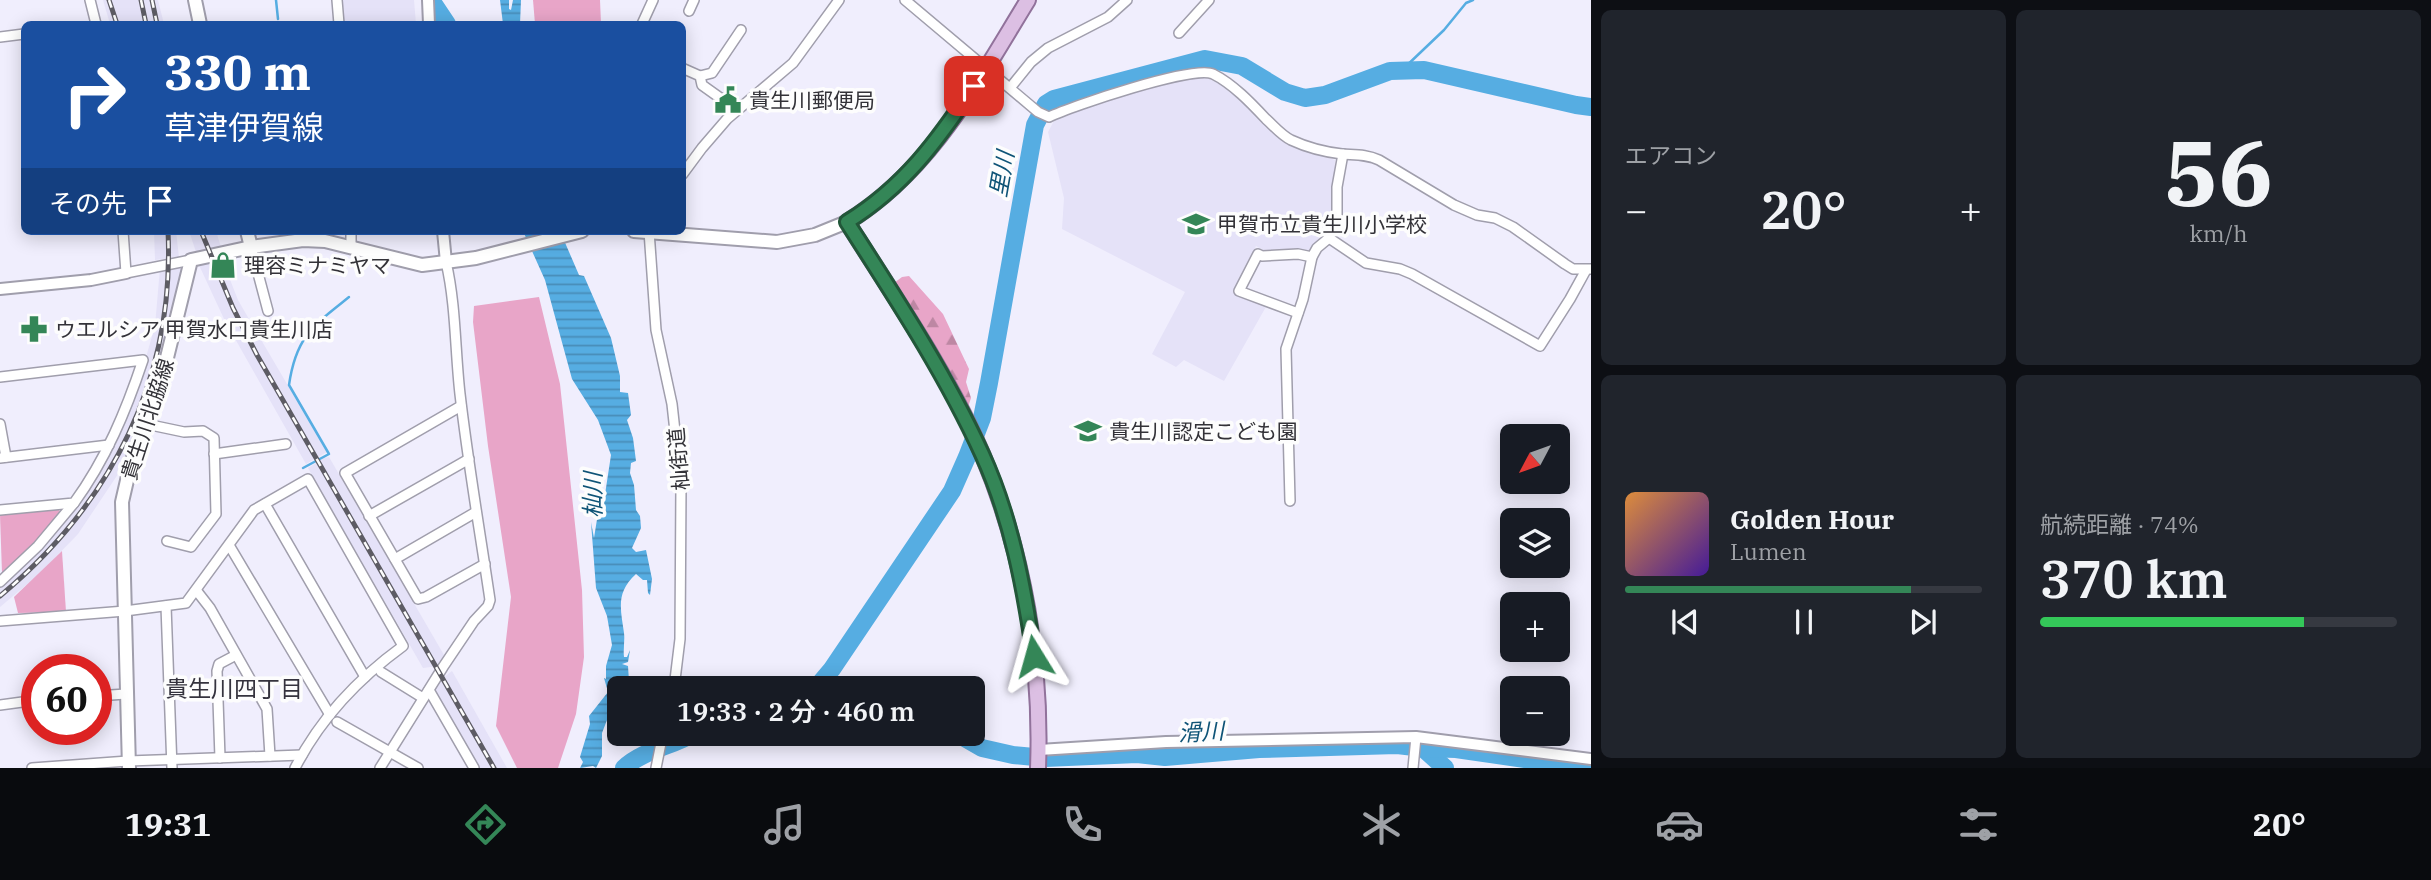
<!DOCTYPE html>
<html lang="ja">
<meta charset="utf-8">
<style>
body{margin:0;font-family:"IBM Plex Serif","Noto Sans JP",serif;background:#20242c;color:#f1f3f6;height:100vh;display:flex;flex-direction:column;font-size:26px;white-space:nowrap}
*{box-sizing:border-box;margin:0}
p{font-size:23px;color:#9ea1a6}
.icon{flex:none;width:38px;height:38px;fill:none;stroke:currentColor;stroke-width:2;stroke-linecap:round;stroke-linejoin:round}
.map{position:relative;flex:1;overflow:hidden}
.drawer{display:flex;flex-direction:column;gap:10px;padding:10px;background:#0d0f14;width:840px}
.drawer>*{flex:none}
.guide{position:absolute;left:21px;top:21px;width:665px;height:214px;border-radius:10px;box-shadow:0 4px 18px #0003;background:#1a4fa0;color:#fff;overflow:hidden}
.needle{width:46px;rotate:229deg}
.fabs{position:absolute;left:1500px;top:424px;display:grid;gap:14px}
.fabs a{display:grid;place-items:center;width:70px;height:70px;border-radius:10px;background:#171b24;box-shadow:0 4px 18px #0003;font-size:35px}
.speed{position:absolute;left:21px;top:654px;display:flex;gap:14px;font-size:35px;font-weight:700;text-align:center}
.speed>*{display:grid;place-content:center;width:91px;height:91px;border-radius:50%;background:#171b24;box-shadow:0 4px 18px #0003;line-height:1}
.speed .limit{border:10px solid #d22;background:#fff;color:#111}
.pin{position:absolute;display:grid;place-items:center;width:60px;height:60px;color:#fff;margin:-30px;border-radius:14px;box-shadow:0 4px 10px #0006}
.me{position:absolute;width:77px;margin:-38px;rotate:352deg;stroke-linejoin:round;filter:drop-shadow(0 0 5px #0008)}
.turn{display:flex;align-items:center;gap:24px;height:147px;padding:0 28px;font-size:32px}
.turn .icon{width:91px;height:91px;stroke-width:2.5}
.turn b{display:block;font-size:49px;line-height:60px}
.then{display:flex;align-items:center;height:66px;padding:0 28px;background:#0003;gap:14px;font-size:26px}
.big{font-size:52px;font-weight:600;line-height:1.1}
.drawer .card{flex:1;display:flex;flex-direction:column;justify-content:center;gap:10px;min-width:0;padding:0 24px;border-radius:10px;background:#20242c}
.drawer .dial{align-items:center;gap:0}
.dial b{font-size:91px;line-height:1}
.song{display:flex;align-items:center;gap:21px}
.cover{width:84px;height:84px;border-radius:10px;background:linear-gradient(135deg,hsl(30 70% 55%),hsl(260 70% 35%))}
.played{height:7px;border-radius:4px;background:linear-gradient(90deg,#348657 80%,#363941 80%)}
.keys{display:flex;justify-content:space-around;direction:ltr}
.heat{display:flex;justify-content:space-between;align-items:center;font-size:38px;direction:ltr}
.charge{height:10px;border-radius:5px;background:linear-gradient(90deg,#34c759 74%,#363941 0)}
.drawer .tiles{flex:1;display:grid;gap:10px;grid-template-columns:repeat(2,1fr)}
.trip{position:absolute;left:607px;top:676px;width:378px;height:70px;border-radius:10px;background:#171b24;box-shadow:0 4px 18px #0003;font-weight:600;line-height:70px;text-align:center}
.menu{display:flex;height:112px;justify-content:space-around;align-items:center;background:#090b0e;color:#9ea1a6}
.menu .icon{width:49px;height:49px}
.menu .selected{color:#348657}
.menu b{font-size:32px;color:#f1f3f6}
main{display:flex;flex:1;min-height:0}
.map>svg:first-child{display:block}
.built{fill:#e5e2f8}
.forest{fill:url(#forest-firs)}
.green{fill:#e8a5c8}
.water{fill:url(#water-rules)}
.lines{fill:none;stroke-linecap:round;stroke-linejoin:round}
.stream{stroke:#56ade2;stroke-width:2.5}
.river{stroke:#56ade2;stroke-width:18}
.minor-casing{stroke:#a09eac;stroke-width:12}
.tertiary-casing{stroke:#a09eac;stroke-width:14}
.secondary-casing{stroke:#a09eac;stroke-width:16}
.primary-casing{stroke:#91729b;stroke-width:18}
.minor{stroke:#fff;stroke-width:9}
.tertiary{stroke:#fff;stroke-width:10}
.secondary{stroke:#fff;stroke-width:12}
.primary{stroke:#dcbfe3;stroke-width:14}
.rail-casing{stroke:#5d5c64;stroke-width:5}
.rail{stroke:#fdfdfd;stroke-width:2.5;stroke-dasharray:8;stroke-linecap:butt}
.route-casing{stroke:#225739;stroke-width:18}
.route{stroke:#348657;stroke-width:12}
.labels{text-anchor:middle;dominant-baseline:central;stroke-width:7;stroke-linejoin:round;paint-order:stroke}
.poi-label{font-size:21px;fill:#333238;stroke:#fdfdfd;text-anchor:start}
.street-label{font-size:21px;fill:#333238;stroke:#fdfdfd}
.water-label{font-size:23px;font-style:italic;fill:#0f5477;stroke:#fdfdfd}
.neighbourhood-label{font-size:23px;fill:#35333e;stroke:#fdfdfd}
</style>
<main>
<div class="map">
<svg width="1591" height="768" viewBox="0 0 1591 768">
<defs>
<pattern id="forest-firs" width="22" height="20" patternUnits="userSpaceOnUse" patternTransform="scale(1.75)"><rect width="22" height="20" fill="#e8a5c8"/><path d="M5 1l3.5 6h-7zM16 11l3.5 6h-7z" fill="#bd87a3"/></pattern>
<pattern id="water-rules" width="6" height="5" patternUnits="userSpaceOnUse" patternTransform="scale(1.75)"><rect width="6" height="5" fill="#56ade2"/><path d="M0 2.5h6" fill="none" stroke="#488db8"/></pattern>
</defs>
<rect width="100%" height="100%" fill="#f0eefd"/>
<g class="built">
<polygon points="103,0 158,0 164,24 110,24"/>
<polygon points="341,0 414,0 416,24 343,24"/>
<polygon points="1198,76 1207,78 1226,87 1284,142 1335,160 1333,219 1325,236 1310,252 1265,251 1256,246 1234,293 1267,305 1224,381 1184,360 1176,367 1152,354 1185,292 1062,229 1064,198 1048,132 1055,119 1092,104"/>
<polygon points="154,231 176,231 179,257 155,260"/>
<polygon points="189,231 216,231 221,247 196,252"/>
<polygon points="222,259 238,300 253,326 327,452 306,464 225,321 198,263"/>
<polygon points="182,266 164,360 128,455 118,474 78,534 38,575 0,607 0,587 75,505 144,364 155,326 160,268"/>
<polygon points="329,457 444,655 438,666 423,668 308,468 324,458"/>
<polygon points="452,671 507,768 478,768 434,690 438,682"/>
</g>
<polygon class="forest" points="909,276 943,314 969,369 966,382 971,398 968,407 894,283 902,277"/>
<g class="green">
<polygon points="533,0 600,0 601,24 535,24"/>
<polygon points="539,297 560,384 582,590 584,657 576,714 558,768 517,768 496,726 511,597 488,446 473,322 474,306"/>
<polygon points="59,509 60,513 30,549 2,573 0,515"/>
<polygon points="62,551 66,612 18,613 14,597"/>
</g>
<g class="water">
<polygon points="500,0 509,0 509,9 511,10 513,0 521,0 520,24 503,24"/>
<path d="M523 231H560L579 275 584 276 611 338 620 376V392L628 393 631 415 627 420 633 438 636 461 631 463 630 473 634 485 636 510 640 516 641 528 632 548 636 552 646 550 652 579 650 595 648 593 647 580H643L636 574C615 593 621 610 624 633 625 641 623 649 624 657H627L630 650 628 662 622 664 628 666 629 681 626 680 624 686 622 685 619 699 612 707 602 733V756L596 768 593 766 580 768 583 762 580 757 590 724 589 716 608 692 604 678 606 679V666L612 645 607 616 596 588 591 522 594 538 599 507 604 501 611 455 598 420 572 379 545 280Z"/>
</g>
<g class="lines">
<g class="stream">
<polyline points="276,0 278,19"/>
<polyline points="1402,70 1444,30 1466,3 1473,0"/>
<path d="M303 468 329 454 289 385C296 336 314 325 349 297"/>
</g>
<g class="river">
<polyline points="431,0 447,24"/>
<polyline points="816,688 832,669 952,491 967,457 982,418 989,383 1035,125 1046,104 1054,99 1205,59 1242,66 1285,92 1305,98 1325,95 1390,71 1424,70 1576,105 1591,107"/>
<polyline points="956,733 982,748 1013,755 1045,758 1137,754 1165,757 1259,749 1397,745 1423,748 1445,768"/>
<polyline points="1423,748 1456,749 1586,768"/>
<path d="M624 768C643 750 673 746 694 733"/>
</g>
<defs>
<g id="minor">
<polyline points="90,0 96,24"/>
<polyline points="337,0 339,24"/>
<path d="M905 0 1038 112 1049 117C1072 106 1193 65 1213 74 1233 84 1251 103 1266 119 1274 126 1281 135 1291 140 1306 147 1325 152 1342 154 1355 155 1366 154 1379 160L1454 205 1477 215 1495 218 1513 227 1565 264 1573 269H1591"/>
<polyline points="689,11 694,0"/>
<polyline points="642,24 653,0"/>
<polyline points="1179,33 1209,0"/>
<polyline points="0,37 24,34"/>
<polyline points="682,68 700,76 702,85 737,110"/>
<polyline points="700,76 712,73 741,30"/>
<polyline points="1010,88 1031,62 1048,48 1108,17 1127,0"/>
<polyline points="682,175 702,148 727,119 793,63 839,0"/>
<polyline points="123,231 126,273 191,260"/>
<polyline points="649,231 656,330 672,404 681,486 680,639 674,688"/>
<polyline points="1329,238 1366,263 1400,269 1412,274 1540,346 1570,299 1586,270"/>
<polyline points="251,247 268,311"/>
<polyline points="351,247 351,231"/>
<polyline points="1298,313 1239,291 1258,254 1262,256 1298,254 1312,257"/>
<path d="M0 377 143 360C126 411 106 459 74 503L0 510"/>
<polyline points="461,406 345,473 418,599 426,597 485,564"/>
<polyline points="0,424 6,457"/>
<polyline points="146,424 184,432 203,431 214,438 216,514 191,547 167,541"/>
<polyline points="214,454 286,444"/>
<polyline points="0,458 109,445"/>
<polyline points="1290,501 1286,349 1303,299 1312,257 1317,248 1329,238 1337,220 1337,187 1343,154"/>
<polyline points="265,504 365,677"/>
<polyline points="369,516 469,459"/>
<polyline points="229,545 330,715"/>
<polyline points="395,559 476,512"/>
<polyline points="0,582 38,546 74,503"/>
<polyline points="196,590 210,608 267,709 270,756"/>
<polyline points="166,606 172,768"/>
<path d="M0 621 125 611 186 603 254 510 308 479 403 646C359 678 320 719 295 768"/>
<polyline points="381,672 423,698"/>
<polyline points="429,690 474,768"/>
<polyline points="96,696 126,694"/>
<polyline points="0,705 37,700"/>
<polyline points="337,722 418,768"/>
<polyline points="220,758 217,671 219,664 236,655"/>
<polyline points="32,768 128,761 302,755"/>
<path d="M380 768 443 667 474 621 488 606 490 600C480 532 468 463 460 394 455 350 456 305 446 262"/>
<polyline points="656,768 663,733"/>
<polyline points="1413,768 1416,737"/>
</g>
<g id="tertiary">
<polyline points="428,0 429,24"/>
<polyline points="443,231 446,262"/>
<polyline points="0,289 91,280 126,273"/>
<polyline points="1039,750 1166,742 1416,737 1591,759"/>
</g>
<g id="secondary">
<polyline points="195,0 200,24"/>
<polyline points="247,231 251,247"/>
<polyline points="634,231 777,242 815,235 847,222"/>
<polyline points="129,768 122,502 131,463 161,382 191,260 251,247 303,240 325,241 422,265 476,258 582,231"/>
</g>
<path id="primary" d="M1028 0C978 81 931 171 847 222 893 295 950 377 983 456 1024 554 1042 663 1038 768"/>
</defs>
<use href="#minor" class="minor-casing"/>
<use href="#tertiary" class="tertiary-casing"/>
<use href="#secondary" class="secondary-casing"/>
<use href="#primary" class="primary-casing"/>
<use href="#minor" class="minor"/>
<use href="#tertiary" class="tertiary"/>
<use href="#secondary" class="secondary"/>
<use href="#primary" class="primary"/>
<defs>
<g id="rail">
<polyline points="109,0 117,24"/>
<polyline points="141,0 146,24"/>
<polyline points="152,0 157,24"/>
<polyline points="201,231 233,308 257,355 494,768"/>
<path d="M0 596C112 503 175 378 168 231"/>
</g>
</defs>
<use href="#rail" class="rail-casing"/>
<use href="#rail" class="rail"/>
</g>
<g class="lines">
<defs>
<path id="route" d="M974 86C938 140 904 187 847 222 895 297 945 373 982 454 1011 517 1024 587 1034 656"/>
</defs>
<use href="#route" class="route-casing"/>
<use href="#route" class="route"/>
</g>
<defs>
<symbol id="civic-bare" viewBox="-9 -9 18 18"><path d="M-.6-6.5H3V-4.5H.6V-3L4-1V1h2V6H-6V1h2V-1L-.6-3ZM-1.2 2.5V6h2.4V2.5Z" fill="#348657" stroke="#fdfdfd" stroke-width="2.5" paint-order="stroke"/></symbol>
<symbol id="school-bare" viewBox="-9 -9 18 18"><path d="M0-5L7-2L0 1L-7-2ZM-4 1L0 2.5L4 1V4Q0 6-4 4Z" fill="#348657" stroke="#fdfdfd" stroke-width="2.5" paint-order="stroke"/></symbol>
<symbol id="shop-bare" viewBox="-9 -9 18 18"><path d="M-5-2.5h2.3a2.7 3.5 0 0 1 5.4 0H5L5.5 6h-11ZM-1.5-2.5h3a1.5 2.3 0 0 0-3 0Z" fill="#348657" stroke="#fdfdfd" stroke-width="2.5" paint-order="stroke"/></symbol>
<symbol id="pharmacy-bare" viewBox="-9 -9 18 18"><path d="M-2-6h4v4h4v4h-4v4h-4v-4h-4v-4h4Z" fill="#348657" stroke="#fdfdfd" stroke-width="2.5" paint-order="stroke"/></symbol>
</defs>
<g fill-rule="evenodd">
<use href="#civic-bare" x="709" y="81" width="38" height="38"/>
<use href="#school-bare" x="1177" y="205" width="38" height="38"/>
<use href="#shop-bare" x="204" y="246" width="38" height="38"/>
<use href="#pharmacy-bare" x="15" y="310" width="38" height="38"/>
<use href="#school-bare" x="1069" y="412" width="38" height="38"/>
</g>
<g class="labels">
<g class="poi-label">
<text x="749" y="100">貴生川郵便局</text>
<text x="1217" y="224">甲賀市立貴生川小学校</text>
<text x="244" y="265">理容ミナミヤマ</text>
<text x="55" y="329">ウエルシア 甲賀水口貴生川店</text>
<text x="1109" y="431">貴生川認定こども園</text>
</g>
<g class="street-label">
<text transform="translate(147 419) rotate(-72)">貴生川北脇線</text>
<text transform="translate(678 459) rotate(-95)">杣街道</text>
</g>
<g class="water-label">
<text transform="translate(1001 174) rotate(-80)">里川</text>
<text transform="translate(592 495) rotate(-90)">杣川</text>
<text transform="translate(1201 731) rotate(-3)">滑川</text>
</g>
<g class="neighbourhood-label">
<text x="234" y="688">貴生川四丁目</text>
</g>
</g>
</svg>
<div class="fabs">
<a><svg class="needle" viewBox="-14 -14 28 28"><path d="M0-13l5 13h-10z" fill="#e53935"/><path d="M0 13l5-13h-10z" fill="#9ea1a6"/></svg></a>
<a><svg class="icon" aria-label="layers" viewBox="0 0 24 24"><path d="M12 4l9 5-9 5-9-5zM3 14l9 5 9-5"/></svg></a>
<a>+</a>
<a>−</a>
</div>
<div class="speed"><div class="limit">60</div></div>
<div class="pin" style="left:974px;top:86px;background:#d93025"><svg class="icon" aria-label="arrive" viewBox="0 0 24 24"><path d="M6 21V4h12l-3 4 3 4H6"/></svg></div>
<svg class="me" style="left:1034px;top:656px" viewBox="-20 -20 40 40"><path d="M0-17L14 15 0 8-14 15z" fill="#348657" stroke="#fff" stroke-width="4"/></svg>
<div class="trip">19:33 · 2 分 · 460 m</div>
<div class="guide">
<div class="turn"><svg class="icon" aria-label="right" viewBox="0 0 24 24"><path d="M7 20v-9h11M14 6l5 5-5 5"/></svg><div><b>330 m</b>草津伊賀線</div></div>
<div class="then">その先<svg class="icon" aria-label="arrive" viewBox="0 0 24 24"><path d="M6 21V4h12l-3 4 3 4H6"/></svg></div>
</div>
</div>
<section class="drawer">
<div class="tiles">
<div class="card"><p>エアコン</p>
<div class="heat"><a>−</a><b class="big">20°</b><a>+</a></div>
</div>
<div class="card dial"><b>56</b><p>km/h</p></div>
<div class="card">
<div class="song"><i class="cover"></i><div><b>Golden Hour</b><p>Lumen</p></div></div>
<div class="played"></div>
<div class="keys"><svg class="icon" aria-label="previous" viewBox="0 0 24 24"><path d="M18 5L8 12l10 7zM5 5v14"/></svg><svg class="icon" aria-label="pause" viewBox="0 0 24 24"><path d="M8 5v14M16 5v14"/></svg><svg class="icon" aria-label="next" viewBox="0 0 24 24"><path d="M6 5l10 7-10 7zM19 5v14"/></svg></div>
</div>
<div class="card"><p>航続距離 · 74%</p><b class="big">370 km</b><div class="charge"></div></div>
</div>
</section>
</main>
<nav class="menu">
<b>19:31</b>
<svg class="icon selected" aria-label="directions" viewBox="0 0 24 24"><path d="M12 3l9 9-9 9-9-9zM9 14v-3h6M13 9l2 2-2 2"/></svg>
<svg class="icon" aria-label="music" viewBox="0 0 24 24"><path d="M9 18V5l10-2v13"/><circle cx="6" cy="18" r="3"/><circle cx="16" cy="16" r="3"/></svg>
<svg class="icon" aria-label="phone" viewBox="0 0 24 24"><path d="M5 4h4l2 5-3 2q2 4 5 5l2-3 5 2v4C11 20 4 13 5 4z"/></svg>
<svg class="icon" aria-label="climate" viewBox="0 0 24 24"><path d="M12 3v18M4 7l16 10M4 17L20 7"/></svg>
<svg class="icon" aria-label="car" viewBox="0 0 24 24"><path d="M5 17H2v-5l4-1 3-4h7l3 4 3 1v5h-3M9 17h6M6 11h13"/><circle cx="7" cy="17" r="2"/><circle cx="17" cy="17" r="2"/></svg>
<svg class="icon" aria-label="filters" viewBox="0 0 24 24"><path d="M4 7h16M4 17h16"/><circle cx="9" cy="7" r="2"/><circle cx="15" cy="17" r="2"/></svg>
<b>20°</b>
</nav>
